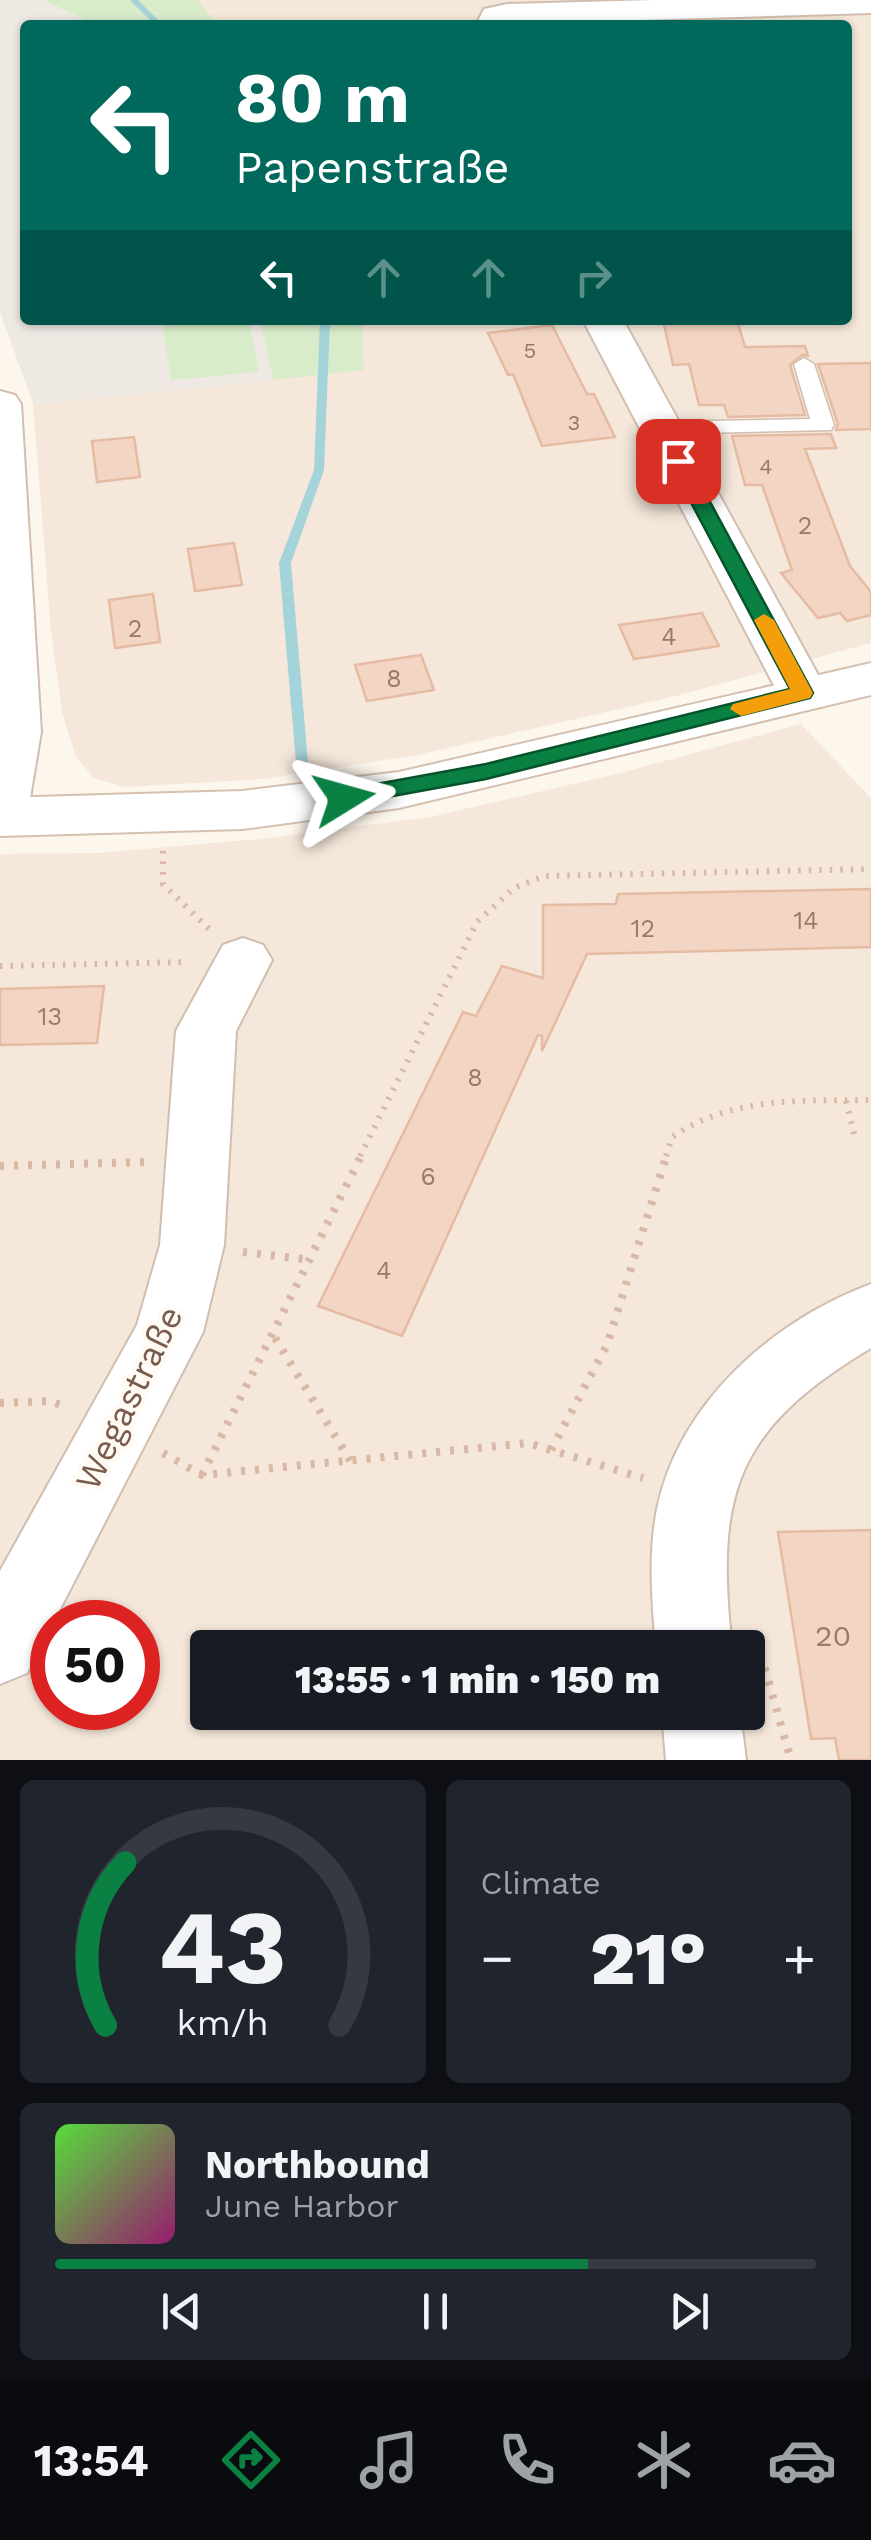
<!DOCTYPE html>
<meta charset="utf-8">
<style>
body{margin:0;font-family:"Work Sans",sans-serif;background:#20242c;color:#f1f3f6;height:100vh;display:flex;flex-direction:column;font-size:38px;white-space:nowrap}
*{box-sizing:border-box;margin:0}
p{font-size:32px;color:#9ea1a6}
.icon{flex:none;width:55px;height:55px;fill:none;stroke:currentColor;stroke-width:2;stroke-linecap:round;stroke-linejoin:round}
.map{position:relative;height:1760px;overflow:hidden}
.side{display:flex;flex-direction:column;gap:20px;padding:20px;background:#0d0f14;flex:1}
.side>*{flex:none}
.banner{position:absolute;left:20px;top:20px;width:832px;height:305px;border-radius:10px;box-shadow:0 2px 8px #0004;background:#00695c;color:#fff;overflow:hidden}
.speed{position:absolute;left:30px;top:1600px;display:flex;gap:20px;font-size:50px;font-weight:700;text-align:center}
.speed>*{display:grid;place-content:center;width:130px;height:130px;border-radius:50%;background:#171b24;box-shadow:0 2px 8px #0004;line-height:1}
.speed .limit{border:15px solid #d22;background:#fff;color:#111}
.pin{position:absolute;display:grid;place-items:center;width:85px;height:85px;color:#fff;margin:-42px;border-radius:20px;box-shadow:0 5px 15px #0006}
.me{position:absolute;width:110px;margin:-55px;rotate:82deg;stroke-linejoin:round;filter:drop-shadow(0 0 8px #0008)}
.turn{display:flex;align-items:center;gap:35px;height:210px;padding:0 50px;font-size:45px}
.turn .icon{width:130px;height:130px;stroke-width:2.5}
.turn b{display:block;font-size:70px;line-height:85px}
.lanes{display:flex;align-items:center;height:95px;padding:0 50px;background:#0003;justify-content:center;gap:50px;direction:ltr}
.lanes .off{opacity:.35}
.big{font-size:75px;font-weight:800;line-height:1.1}
.side .card{flex:1;display:flex;flex-direction:column;justify-content:center;gap:15px;min-width:0;padding:0 35px;border-radius:15px;background:#20242c}
.side .dial{align-items:center;gap:0}
.dial svg{height:260px;overflow:visible;fill:none;stroke:#363941;stroke-width:7;stroke-linecap:round;text-anchor:middle}
.dial text{fill:#f1f3f6;stroke:none}
.song{display:flex;align-items:center;gap:30px}
.cover{width:120px;height:120px;border-radius:15px;background:linear-gradient(135deg,hsl(110 70% 55%),hsl(320 70% 35%))}
.played{height:10px;border-radius:5px;background:linear-gradient(90deg,#0b8043 70%,#363941 70%)}
.keys{display:flex;justify-content:space-around;direction:ltr}
.heat{display:flex;justify-content:space-between;align-items:center;font-size:55px;direction:ltr}
.side .tiles{flex:1;display:grid;gap:20px;grid-template-columns:1fr 1fr}
.card:last-child{grid-column:span 2}
.trip{position:absolute;left:190px;top:1630px;width:575px;height:100px;border-radius:10px;background:#171b24;box-shadow:0 2px 8px #0004;font-weight:800;line-height:100px;text-align:center}
.menu{display:flex;height:160px;justify-content:space-around;align-items:center;background:#090b0e;color:#9ea1a6}
.menu .icon{width:70px;height:70px}
.menu .current{color:#0b8043}
.menu b{font-size:45px;color:#f1f3f6}
.map>svg:first-child{display:block}
.residential{fill:#f5e8da;fill-rule:evenodd}
.industrial{fill:#efe9e4}
.green{fill:#d8ecc9}
.lines{fill:none;stroke-linecap:round;stroke-linejoin:round}
.stream{fill:#a5d3da;fill-rule:evenodd}
.building{fill:#f3d5c3;stroke:#e6bba3;stroke-width:2.5}
.service-casing{stroke:#d1beb0;stroke-width:3}
.minor-casing{stroke:#d1beb0;stroke-width:4}
.secondary-casing{stroke:#d6c0b0;stroke-width:4}
.path-far1{stroke:#d9b8a5;stroke-width:6;stroke-dasharray:2.5 8;stroke-linecap:butt}
.path{stroke:#d9b8a5;stroke-width:8;stroke-dasharray:4 10;stroke-linecap:butt}
.service{fill:#fff;fill-rule:evenodd}
.minor{fill:#fff;fill-rule:evenodd}
.secondary{fill:#fff;fill-rule:evenodd}
.route{fill:#0b8043;stroke:#07532c;stroke-width:2.5}
.slow{fill:#f59e0b}
.labels{text-anchor:middle;dominant-baseline:central;stroke-width:9;stroke-linejoin:round;paint-order:stroke}
.far-number-label{font-size:22px;fill:#987a6a}
.number-label{font-size:25px;fill:#987a6a}
.near-number-label{font-size:30px;fill:#987a6a}
.near-street-label{font-size:35px;fill:#7a5c4d;stroke:#fffaf3}
</style>
<div class="map">
<svg width="871" height="1760" viewBox="0 0 871 1760">
<rect width="100%" height="100%" fill="#fdf6ec"/>
<g class="residential">
<polygon points="198,0 871,0 871,643 668,698 417,755 263,779 124,787 94,778 76,757 62,712 51,631 33,404 364,370 363,320 848,320 848,25 217,25"/>
<path d="M801 724 871 798V1760H0V854L98 853 259 839 430 817 617 774ZM52 1622H138V1708H52ZM208 1648H748V1712H208Z"/>
</g>
<polygon class="industrial" points="0,0 43,0 97,25 25,25 25,320 260,320 273,380 33,404 0,312"/>
<g class="green">
<polygon points="43,0 198,0 217,25 97,25"/>
<polygon points="162,320 249,320 259,372 171,380"/>
<polygon points="260,320 363,320 364,370 273,380"/>
</g>
<g class="lines">
<g class="stream">
<polygon points="130,0 138,0 163,25 155,25"/>
<polygon points="320,320 330,320 324,470 291,563 308,763 302,767 296,763 279,563 314,470"/>
</g>
</g>
<g class="building">
<polygon points="663,320 737,320 745,347 805,346 808,356 802,355 790,365 805,415 728,417 724,405 699,405 689,364 673,365"/>
<polygon points="552,325 587,394 594,394 615,437 542,446 513,374 508,375 488,333"/>
<polygon points="871,363 871,429 836,430 838,424 818,364"/>
<polygon points="831,434 836,448 805,449 850,566 871,592 871,615 847,621 840,613 818,618 781,573 792,570 762,485 745,485 732,436"/>
<polygon points="134,437 140,477 97,482 92,441"/>
<polygon points="234,543 242,585 195,591 188,549"/>
<polygon points="153,594 160,642 115,648 109,600"/>
<polygon points="702,613 719,646 634,659 619,625"/>
<polygon points="421,655 434,690 367,701 355,665"/>
<polygon points="871,889 871,947 587,954 542,1051 542,1036 538,1035 402,1336 318,1306 463,1012 476,1016 502,966 543,978 543,905 616,904 618,894"/>
<polygon points="104,986 97,1043 0,1045 0,989"/>
<polygon points="871,1530 871,1760 839,1760 835,1738 811,1739 778,1532"/>
</g>
<g class="lines">
<defs>
<polygon id="service" points="804,358 814,364 834,425 831,430 661,434 650,428 661,422 810,419 794,364"/>
<g id="minor">
<polygon points="655,0 871,0 871,13 476,25 484,9 507,4"/>
<polygon points="583,320 623,320 828,693 821,705 803,710 785,705 778,693"/>
<polygon points="0,391 15,395 21,404 41,732 27,816 19,829 0,835"/>
<polygon points="243,938 263,945 272,960 236,1031 224,1245 203,1332 27,1673 0,1684 0,1571 137,1325 160,1245 176,1031 223,945"/>
<path d="M871 1284V1348C734 1430 715 1495 732 1648H656C652 1602 648 1554 657 1509 679 1403 772 1321 871 1284Z"/>
<polygon points="662,1712 740,1712 746,1760 666,1760"/>
</g>
<polygon id="secondary" points="871,663 871,695 399,808 242,829 0,836 0,798 242,791 399,772"/>
</defs>
<use href="#service" class="service-casing"/>
<use href="#minor" class="minor-casing"/>
<use href="#secondary" class="secondary-casing"/>
<g class="path-far1">
<polyline points="163,851 163,884 209,929"/>
<polyline points="0,966 189,962"/>
<polyline points="846,1101 855,1137"/>
<polyline points="360,1156 477,922 514,888 544,876 871,869"/>
<path d="M666 1156 672 1137C732 1096 801 1101 871 1100"/>
</g>
<g class="path">
<polyline points="0,1166 147,1162"/>
<polyline points="243,1252 311,1260"/>
<polyline points="275,1338 351,1462"/>
<polyline points="0,1403 50,1401 66,1407"/>
<polyline points="551,1450 607,1345 667,1154"/>
<polyline points="163,1453 202,1475 528,1443 643,1478"/>
<polyline points="202,1475 362,1154"/>
<polyline points="757,1641 791,1760"/>
</g>
<use href="#service" class="service"/>
<use href="#minor" class="minor"/>
<use href="#secondary" class="secondary"/>
</g>
<polygon class="route" points="678,456 688,461 813,693 810,698 486,779 344,805 336,803 333,798 336,792 344,790 486,764 790,689 669,461"/>
<polygon class="slow" points="764,614 774,620 813,693 810,698 741,716 730,709 733,704 790,689 754,620"/>
<g class="labels">
<g class="far-number-label">
<text x="530" y="350">5</text>
<text x="574" y="422">3</text>
<text x="766" y="466">4</text>
</g>
<g class="number-label">
<text x="805" y="525">2</text>
<text x="135" y="628">2</text>
<text x="669" y="636">4</text>
<text x="394" y="678">8</text>
<text x="806" y="920">14</text>
<text x="643" y="928">12</text>
<text x="50" y="1016">13</text>
<text x="475" y="1077">8</text>
<text x="428" y="1176">6</text>
<text x="384" y="1270">4</text>
</g>
<g class="near-number-label">
<text x="833" y="1635">20</text>
</g>
<g class="near-street-label">
<text transform="translate(129 1398) rotate(-64)">Wegastraße</text>
</g>
</g>
</svg>
<div class="speed"><div class="limit">50</div></div>
<div class="pin" style="left:678px;top:461px;background:#d93025"><svg class="icon" aria-label="arrive" viewBox="0 0 24 24"><path d="M6 21V4h12l-3 4 3 4H6"/></svg></div>
<svg class="me" style="left:344px;top:798px" viewBox="-20 -20 40 40"><path d="M0-17L14 15 0 8-14 15z" fill="#0b8043" stroke="#fff" stroke-width="4"/></svg>
<div class="trip">13:55 · 1 min · 150 m</div>
<div class="banner">
<div class="turn"><svg class="icon" aria-label="left" viewBox="0 0 24 24"><path d="M17 20v-9H6M10 6l-5 5 5 5"/></svg><div><b>80 m</b>Papenstraße</div></div>
<div class="lanes"><svg class="icon" aria-label="left" viewBox="0 0 24 24"><path d="M17 20v-9H6M10 6l-5 5 5 5"/></svg><svg class="icon off" aria-label="ahead" viewBox="0 0 24 24"><path d="M12 20V5M6 11l6-6 6 6"/></svg><svg class="icon off" aria-label="ahead" viewBox="0 0 24 24"><path d="M12 20V5M6 11l6-6 6 6"/></svg><svg class="icon off" aria-label="right" viewBox="0 0 24 24"><path d="M7 20v-9h11M14 6l5 5-5 5"/></svg></div>
</div>
</div>
<section class="side">
<div class="tiles">
<div class="card dial"><svg viewBox="0 0 100 80">
<path d="M14 69A42 42 0 1 1 86 69"/>
<path d="M14 69A42 42 0 0 1 20 19" stroke="#0b8043"/>
<text x="50" y="56" font-size="32" font-weight="700">43</text>
<text x="50" y="72" font-size="11">km/h</text>
</svg></div>
<div class="card"><p>Climate</p>
<div class="heat"><a>−</a><b class="big">21°</b><a>+</a></div>
</div>
<div class="card">
<div class="song"><i class="cover"></i><div><b>Northbound</b><p>June Harbor</p></div></div>
<div class="played"></div>
<div class="keys"><svg class="icon" aria-label="previous" viewBox="0 0 24 24"><path d="M18 5L8 12l10 7zM5 5v14"/></svg><svg class="icon" aria-label="pause" viewBox="0 0 24 24"><path d="M8 5v14M16 5v14"/></svg><svg class="icon" aria-label="next" viewBox="0 0 24 24"><path d="M6 5l10 7-10 7zM19 5v14"/></svg></div>
</div>
</div>
</section>
<nav class="menu">
<b>13:54</b>
<svg class="icon current" aria-label="directions" viewBox="0 0 24 24"><path d="M12 3l9 9-9 9-9-9zM9 14v-3h6M13 9l2 2-2 2"/></svg>
<svg class="icon" aria-label="music" viewBox="0 0 24 24"><path d="M9 18V5l10-2v13"/><circle cx="6" cy="18" r="3"/><circle cx="16" cy="16" r="3"/></svg>
<svg class="icon" aria-label="phone" viewBox="0 0 24 24"><path d="M5 4h4l2 5-3 2q2 4 5 5l2-3 5 2v4C11 20 4 13 5 4z"/></svg>
<svg class="icon" aria-label="climate" viewBox="0 0 24 24"><path d="M12 3v18M4 7l16 10M4 17L20 7"/></svg>
<svg class="icon" aria-label="car" viewBox="0 0 24 24"><path d="M5 17H2v-5l4-1 3-4h7l3 4 3 1v5h-3M9 17h6M6 11h13"/><circle cx="7" cy="17" r="2"/><circle cx="17" cy="17" r="2"/></svg>
</nav>
